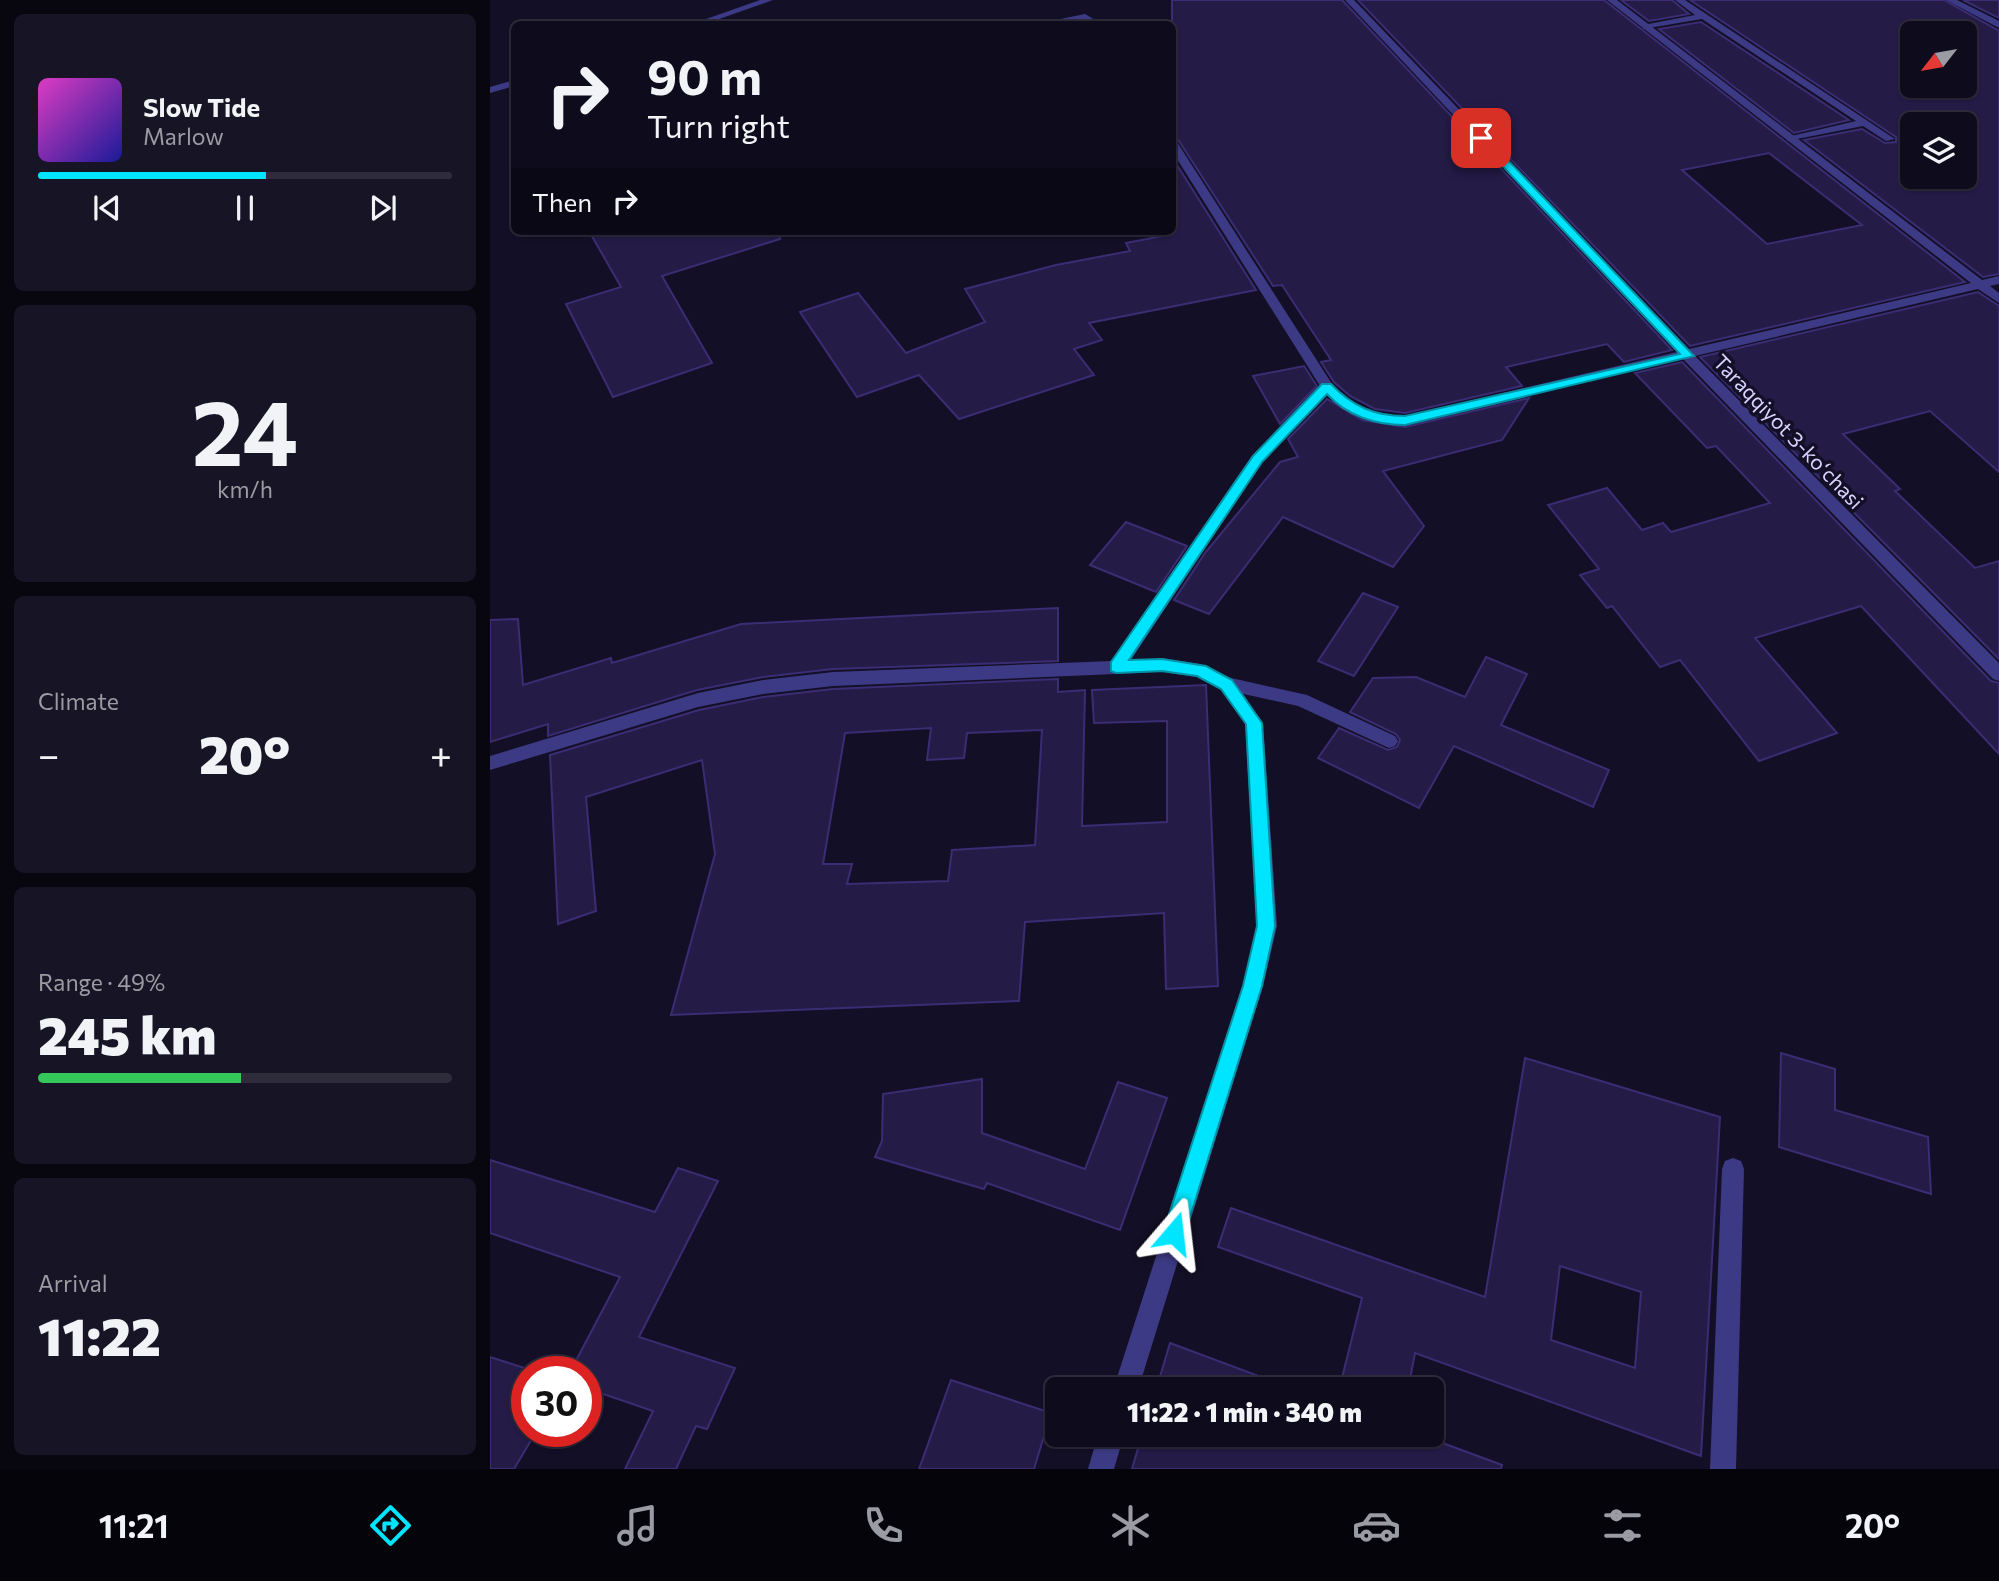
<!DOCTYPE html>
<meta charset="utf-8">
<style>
body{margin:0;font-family:Commissioner,sans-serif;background:#171425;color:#f1f3f6;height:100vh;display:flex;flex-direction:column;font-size:26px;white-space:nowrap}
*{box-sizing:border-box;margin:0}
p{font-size:23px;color:#9b9ba3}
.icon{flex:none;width:38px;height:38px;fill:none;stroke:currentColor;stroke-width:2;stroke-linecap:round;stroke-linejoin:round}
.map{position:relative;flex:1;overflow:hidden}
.drawer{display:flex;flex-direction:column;gap:14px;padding:14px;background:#08060f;width:490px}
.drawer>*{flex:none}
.hud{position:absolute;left:21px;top:21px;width:665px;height:214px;border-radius:10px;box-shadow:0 2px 5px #0004,0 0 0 2px #2e2b3b;background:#0e0b1c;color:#f1f3f6;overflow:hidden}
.needle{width:46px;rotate:239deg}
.controls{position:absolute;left:1410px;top:21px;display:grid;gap:14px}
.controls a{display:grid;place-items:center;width:77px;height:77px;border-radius:10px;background:#0e0b1c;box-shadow:0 2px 5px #0004,0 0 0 2px #2e2b3b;font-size:35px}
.speed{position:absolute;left:21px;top:1356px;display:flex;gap:14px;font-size:35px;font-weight:700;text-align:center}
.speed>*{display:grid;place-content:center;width:91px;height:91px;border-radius:50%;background:#0e0b1c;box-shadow:0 2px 5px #0004,0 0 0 2px #2e2b3b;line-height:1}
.speed .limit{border:10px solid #d22;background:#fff;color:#111}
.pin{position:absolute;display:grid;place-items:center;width:60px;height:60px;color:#fff;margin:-30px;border-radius:14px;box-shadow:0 4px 10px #0006}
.me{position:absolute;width:77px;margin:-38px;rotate:17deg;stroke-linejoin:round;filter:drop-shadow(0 0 5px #0008)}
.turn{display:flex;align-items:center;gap:24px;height:147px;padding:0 21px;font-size:32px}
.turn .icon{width:91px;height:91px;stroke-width:2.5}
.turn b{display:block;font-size:49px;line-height:60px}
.then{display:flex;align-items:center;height:66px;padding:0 21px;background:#0003;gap:14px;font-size:26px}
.big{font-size:52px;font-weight:800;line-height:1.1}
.drawer .widget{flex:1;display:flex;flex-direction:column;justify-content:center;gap:10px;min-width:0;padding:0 24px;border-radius:10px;background:#171425}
.drawer .dial{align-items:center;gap:0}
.dial b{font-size:91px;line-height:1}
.song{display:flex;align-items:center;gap:21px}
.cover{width:84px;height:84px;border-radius:10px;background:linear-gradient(135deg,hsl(310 70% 55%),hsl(240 70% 35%))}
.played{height:7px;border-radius:4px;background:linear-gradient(90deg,#00e5ff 55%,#2e2b3b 55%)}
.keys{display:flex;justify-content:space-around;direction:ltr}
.heat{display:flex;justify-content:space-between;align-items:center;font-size:38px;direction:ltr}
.charge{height:10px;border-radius:5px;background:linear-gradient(90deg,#34c759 49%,#2e2b3b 0)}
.trip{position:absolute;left:555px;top:1377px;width:399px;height:70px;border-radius:10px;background:#0e0b1c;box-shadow:0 2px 5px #0004,0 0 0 2px #2e2b3b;font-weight:800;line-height:70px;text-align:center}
.dock{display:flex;height:112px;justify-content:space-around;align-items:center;background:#06040b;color:#9b9ba3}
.dock .icon{width:49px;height:49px}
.dock .current{color:#00e5ff}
.dock b{font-size:32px;color:#f1f3f6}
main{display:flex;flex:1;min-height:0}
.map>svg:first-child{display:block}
.building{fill:#241b47;stroke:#3b2d73;stroke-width:2;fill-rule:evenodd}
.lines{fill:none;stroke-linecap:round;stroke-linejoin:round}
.service{fill:#3d3a85;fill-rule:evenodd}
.minor{fill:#3d3a85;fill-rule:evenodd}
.route{fill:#00e5ff;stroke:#0095a6;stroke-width:2}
.labels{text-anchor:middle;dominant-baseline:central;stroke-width:7;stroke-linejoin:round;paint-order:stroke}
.far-street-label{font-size:21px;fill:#d9d4ff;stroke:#130f26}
</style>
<main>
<section class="drawer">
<div class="widget">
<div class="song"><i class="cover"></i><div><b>Slow Tide</b><p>Marlow</p></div></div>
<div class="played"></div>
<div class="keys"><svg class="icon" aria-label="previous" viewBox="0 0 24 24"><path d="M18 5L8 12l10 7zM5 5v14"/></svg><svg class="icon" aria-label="pause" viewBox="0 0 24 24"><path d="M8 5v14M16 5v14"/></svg><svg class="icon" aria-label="next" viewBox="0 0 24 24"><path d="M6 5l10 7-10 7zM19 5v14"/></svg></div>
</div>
<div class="widget dial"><b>24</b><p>km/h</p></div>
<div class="widget"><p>Climate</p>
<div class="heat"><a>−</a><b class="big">20°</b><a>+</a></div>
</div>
<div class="widget"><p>Range · 49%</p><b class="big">245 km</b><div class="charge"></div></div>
<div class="widget"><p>Arrival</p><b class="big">11:22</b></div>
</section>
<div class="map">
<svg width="1509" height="1469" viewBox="0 0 1509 1469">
<rect width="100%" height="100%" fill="#130f26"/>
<g class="building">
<polygon points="682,0 852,0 1182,350 1134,362 1117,344 1016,367 1032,386 915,413 885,409 860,396 844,382 831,362 841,360 792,285 783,286 689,141 682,137"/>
<path d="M868 0H1114L1475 282 1200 346ZM1279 153 1372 225 1277 244 1192 170Z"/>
<polygon points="1131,0 1182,0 1199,14 1159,21"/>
<path d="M1200 0H1454L1509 31V274L1493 277 1314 140 1372 129 1395 143 1406 142V137ZM1423 33H1475V86H1423ZM1423 124H1475V177H1423Z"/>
<polygon points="1473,0 1509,0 1509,18"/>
<polygon points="1211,22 1359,120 1304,133 1169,29"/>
<polygon points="682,157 766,290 599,323 612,340 584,349 604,375 469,419 429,375 367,397 310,312 368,293 416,353 495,322 475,289 566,265 640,251 636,243 683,234"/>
<polygon points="99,231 288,231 290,239 172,276 222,363 123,397 76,304 131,287"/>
<polygon points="1488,292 1509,306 1509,472 1440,411 1353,434 1410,489 1405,491 1485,568 1509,561 1509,659 1210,357"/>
<polygon points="1192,362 1501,681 1509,683 1509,754 1371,606 1265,638 1347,733 1269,761 1190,660 1170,667 1122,606 1117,608 1090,575 1109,569 1058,505 1117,488 1152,530 1173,523 1181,532 1280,503 1226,446 1217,448 1145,373"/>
<polygon points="814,366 827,386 790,424 763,376"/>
<polygon points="1039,398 1012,440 893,471 934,526 903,567 793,517 719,614 684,600 715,553 790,462 808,457 798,439 837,399 872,420 915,427"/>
<polygon points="636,522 697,546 666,592 600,565"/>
<polygon points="873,593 908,607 864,676 828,661"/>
<polygon points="568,608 568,661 343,669 273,677 207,690 58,736 58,724 0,742 0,620 28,619 33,685 121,658 122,663 251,624"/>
<polygon points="996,657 1037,674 1011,725 1119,770 1103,807 964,746 929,808 828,758 849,728 898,750 907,747 910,740 906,734 860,712 883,678 926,677 975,697"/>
<path d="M568 679V692L595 690 592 826 677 822V721L604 723 602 690 716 685 728 986 676 989 674 913 535 922 529 1001 181 1015 225 854 212 760 96 797 106 911 68 924 60 755 209 710 273 697 343 689ZM441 728 437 760 474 758 477 733 552 730 545 845 462 850 458 881 357 884 362 864H333L355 733Z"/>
<polygon points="1291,1053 1345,1069 1345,1110 1438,1137 1441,1194 1289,1147"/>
<path d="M1035 1058 1230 1117 1211 1456 925 1353 918 1390H849L872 1298 728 1247 741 1208 995 1297ZM1070 1266 1151 1292 1145 1368 1061 1340Z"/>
<polygon points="492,1079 492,1133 595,1169 628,1082 677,1098 630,1230 497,1183 494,1189 385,1157 392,1141 393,1094"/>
<polygon points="0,1160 165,1212 188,1168 228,1181 149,1337 245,1368 217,1429 206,1426 186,1469 135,1469 163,1411 96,1388 96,1372 80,1372 130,1277 0,1233"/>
<polygon points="680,1343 806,1390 666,1390"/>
<polygon points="0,1357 47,1372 37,1372 37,1432 46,1432 24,1469 0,1469"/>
<polygon points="461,1380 561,1413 544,1469 429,1469"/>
<polygon points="652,1435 931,1435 1012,1465 1011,1469 642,1469"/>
</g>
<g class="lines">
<g class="service">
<polygon points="1185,0 1195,0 1405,139 1396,141 1373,126 1297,141 1297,137 1366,121 1212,19 1153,29 1153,25 1205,15"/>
<polygon points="737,677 817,695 905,736 908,741 905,746 899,748 808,706 731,689 729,684 731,679"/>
</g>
<g class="minor">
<polygon points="270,0 283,0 215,24 202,24"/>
<path d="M855 0H864L1199 349 1481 283 1117 0H1127L1492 280 1509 276V284L1500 286 1509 293V303L1488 289 1205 356 1509 663V681L1503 679 1193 359 915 424C885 424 859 416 837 395L772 462 641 660 672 658 710 664 743 679 773 723 787 926 773 986 648 1390H623L753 986 767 926 755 724 731 689 707 677 672 672 343 686 273 694 208 707 0 770V756L208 693 273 680 343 672 622 661 762 456 830 386 682 151V139L687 142 842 384C863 406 885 415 915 416L1187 352Z"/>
<polygon points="1456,0 1467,0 1509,21 1509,28"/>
<polygon points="595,14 612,24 601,24 594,20 546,24"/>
<polygon points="24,80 24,86 0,93 0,87"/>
<polygon points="1243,1158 1251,1161 1254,1169 1246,1469 1220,1469 1232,1169 1235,1161"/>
<polygon points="608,1435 634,1435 624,1469 598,1469"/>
</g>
</g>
<path class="route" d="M988 136H995L1204 356 915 425C886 425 857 416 837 394L772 462 639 660 672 659 716 666 742 680 772 723 785 926 772 986 695 1233 692 1240 684 1243 677 1240 673 1233 753 986 767 926 756 724 731 689 707 676 672 671 626 673 621 671V662L763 456 832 384H841C862 406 884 416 915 416L1190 354 988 140Z"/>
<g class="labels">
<g class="far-street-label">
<text transform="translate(1299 431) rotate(46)">Taraqqiyot 3-koʻchasi</text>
</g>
</g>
</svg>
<div class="controls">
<a><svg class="needle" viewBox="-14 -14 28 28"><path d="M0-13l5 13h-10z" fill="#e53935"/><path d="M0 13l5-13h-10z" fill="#9b9ba3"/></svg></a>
<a><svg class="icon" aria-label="layers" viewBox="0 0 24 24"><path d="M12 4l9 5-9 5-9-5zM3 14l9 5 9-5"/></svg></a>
</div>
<div class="speed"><div class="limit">30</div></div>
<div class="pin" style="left:991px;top:138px;background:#d93025"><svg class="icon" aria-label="arrive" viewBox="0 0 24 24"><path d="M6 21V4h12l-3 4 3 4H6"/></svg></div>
<svg class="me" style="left:684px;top:1233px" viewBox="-20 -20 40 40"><path d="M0-17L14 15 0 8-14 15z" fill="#00e5ff" stroke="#fff" stroke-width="4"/></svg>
<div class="trip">11:22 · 1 min · 340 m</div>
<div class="hud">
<div class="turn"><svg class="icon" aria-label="right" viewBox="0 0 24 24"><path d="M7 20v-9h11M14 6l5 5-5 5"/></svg><div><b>90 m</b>Turn right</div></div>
<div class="then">Then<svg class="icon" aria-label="right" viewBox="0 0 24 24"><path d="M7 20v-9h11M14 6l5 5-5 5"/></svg></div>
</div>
</div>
</main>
<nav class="dock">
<b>11:21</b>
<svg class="icon current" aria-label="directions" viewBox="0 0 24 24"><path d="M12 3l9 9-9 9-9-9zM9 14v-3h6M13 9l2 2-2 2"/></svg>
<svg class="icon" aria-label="music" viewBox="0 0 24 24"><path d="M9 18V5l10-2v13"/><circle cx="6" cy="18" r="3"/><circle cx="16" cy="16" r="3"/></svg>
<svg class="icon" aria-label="phone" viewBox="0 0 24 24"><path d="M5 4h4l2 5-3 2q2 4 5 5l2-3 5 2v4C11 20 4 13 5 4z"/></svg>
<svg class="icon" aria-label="climate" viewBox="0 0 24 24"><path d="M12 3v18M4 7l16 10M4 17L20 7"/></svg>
<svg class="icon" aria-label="car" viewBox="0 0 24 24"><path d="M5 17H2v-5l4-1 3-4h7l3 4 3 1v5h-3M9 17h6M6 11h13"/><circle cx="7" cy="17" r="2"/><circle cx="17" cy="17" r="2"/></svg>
<svg class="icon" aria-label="filters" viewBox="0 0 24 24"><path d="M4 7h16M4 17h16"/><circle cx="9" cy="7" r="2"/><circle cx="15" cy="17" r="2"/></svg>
<b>20°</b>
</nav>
